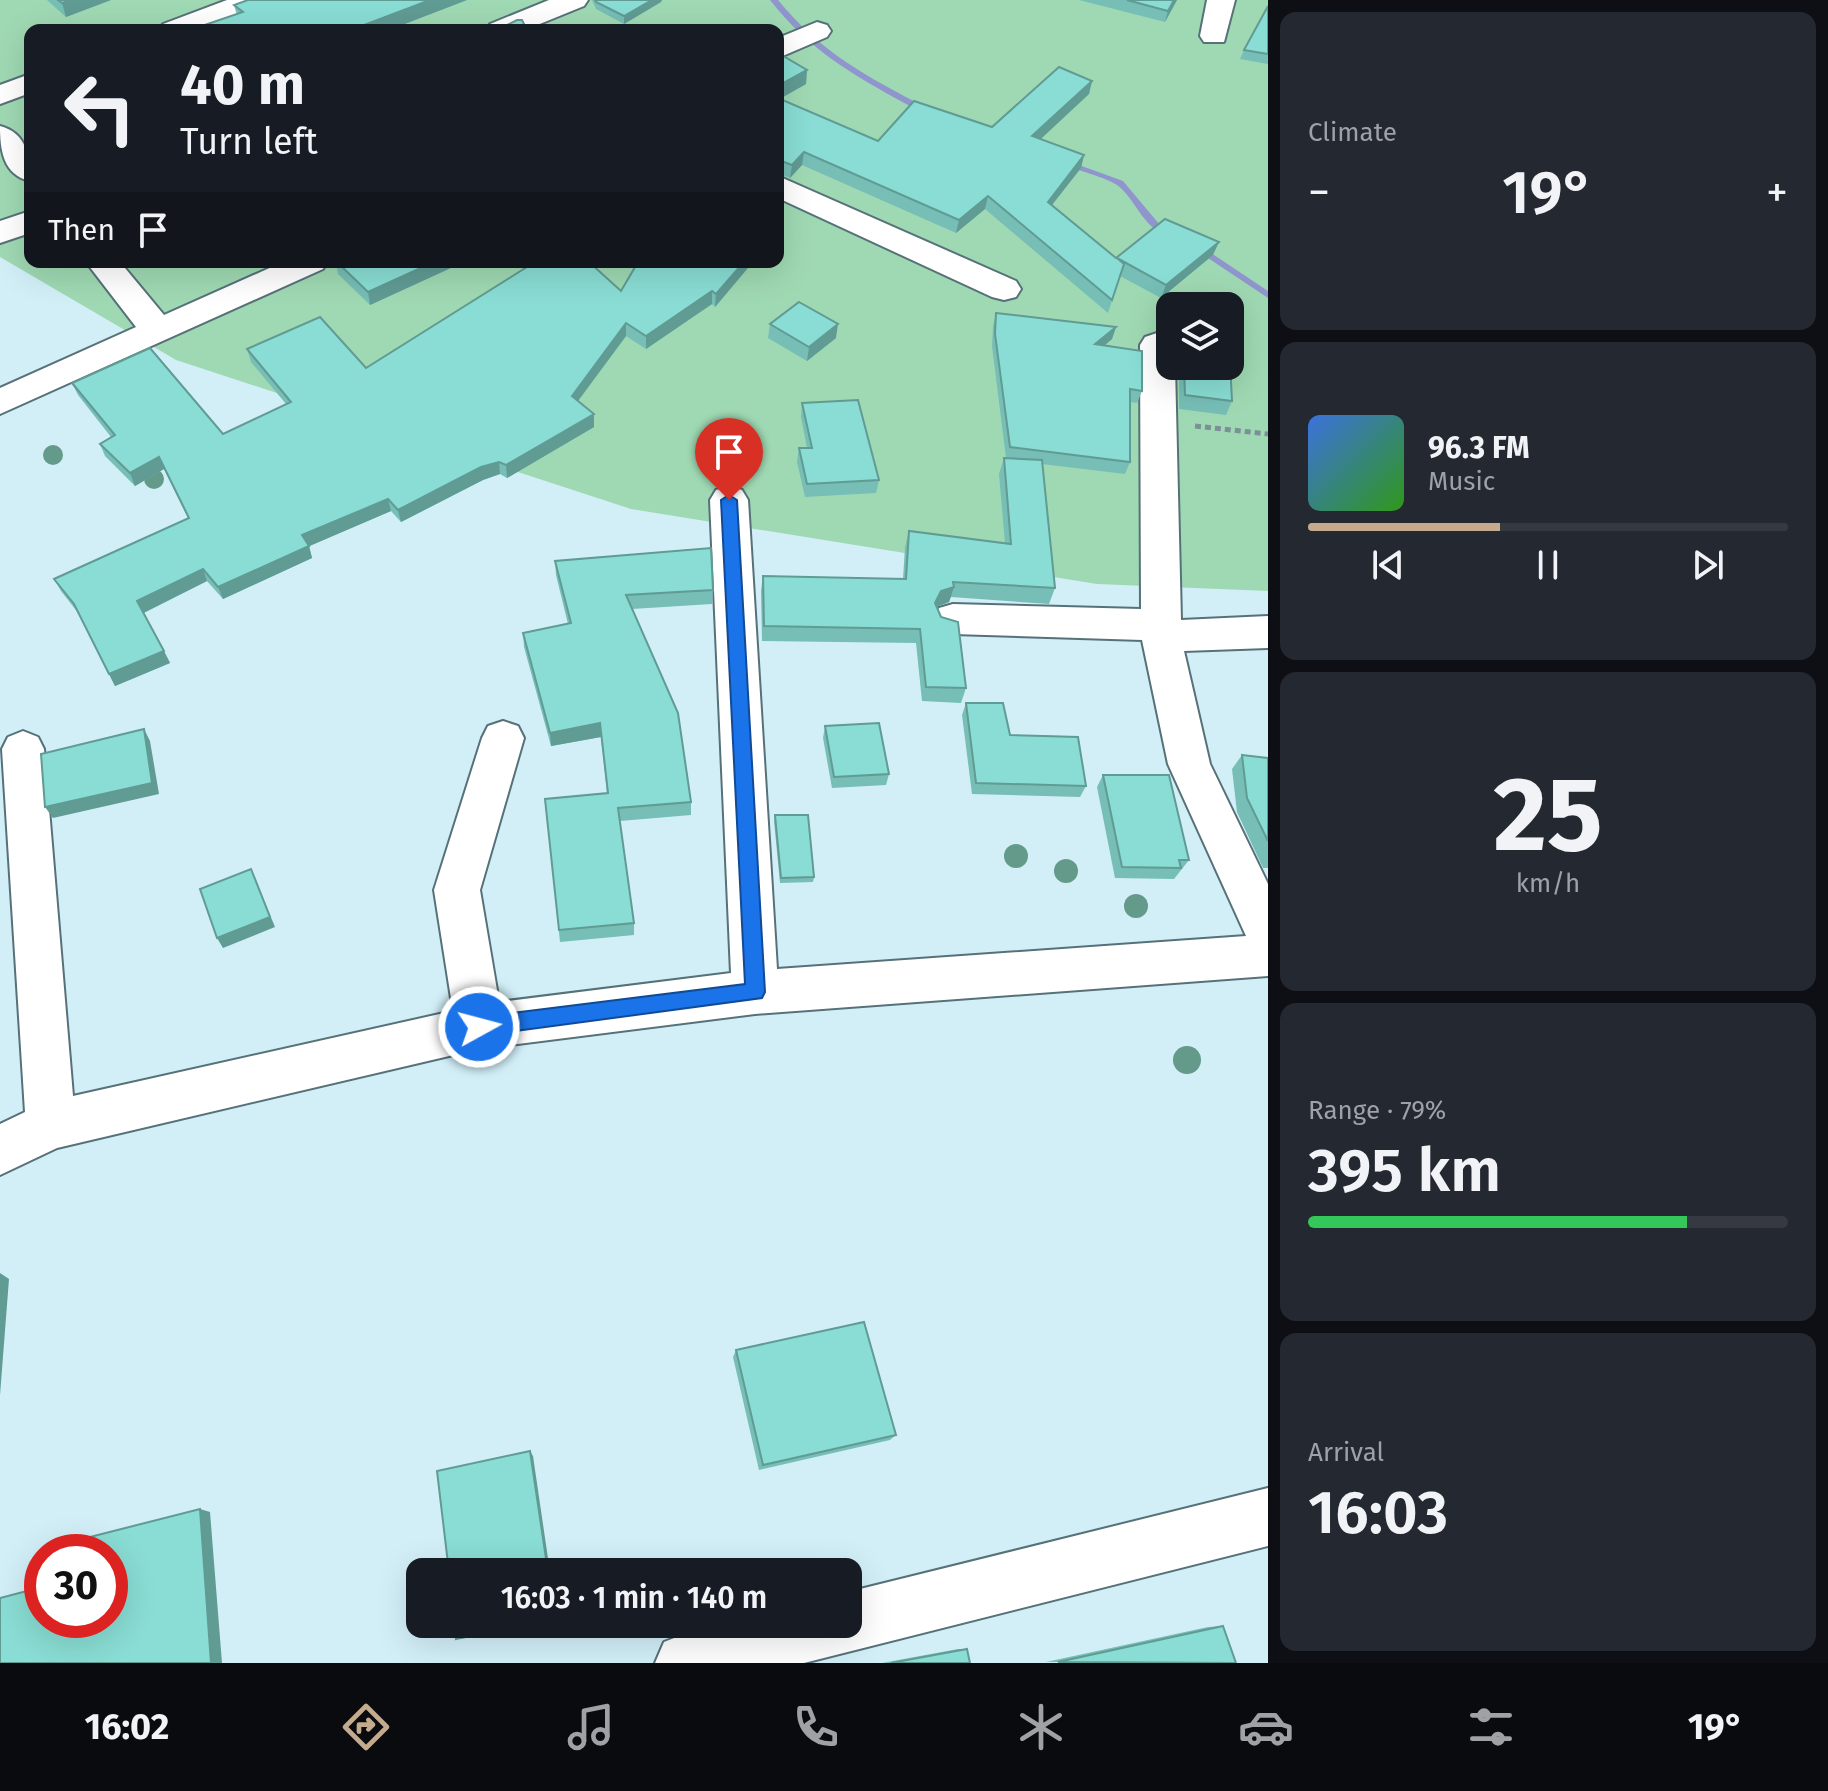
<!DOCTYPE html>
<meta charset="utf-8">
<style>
body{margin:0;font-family:"Fira Sans",sans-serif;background:#242831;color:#f1f3f6;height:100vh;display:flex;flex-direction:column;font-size:30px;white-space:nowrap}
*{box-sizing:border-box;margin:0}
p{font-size:26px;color:#9ea1a6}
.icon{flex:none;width:44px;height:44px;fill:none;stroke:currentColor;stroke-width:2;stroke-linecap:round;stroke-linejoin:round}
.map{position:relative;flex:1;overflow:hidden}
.details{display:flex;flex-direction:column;gap:12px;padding:12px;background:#0d0f14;width:560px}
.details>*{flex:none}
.top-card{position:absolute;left:24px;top:24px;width:760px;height:244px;border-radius:16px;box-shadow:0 8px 32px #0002;background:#171b24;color:#f1f3f6;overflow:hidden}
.controls{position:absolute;left:1156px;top:292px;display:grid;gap:16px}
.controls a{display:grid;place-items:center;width:88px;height:88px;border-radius:16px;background:#171b24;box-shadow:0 8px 32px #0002;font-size:40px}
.speed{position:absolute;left:24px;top:1534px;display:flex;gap:16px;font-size:40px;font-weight:700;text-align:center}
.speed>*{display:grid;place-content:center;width:104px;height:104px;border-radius:50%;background:#171b24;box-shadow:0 8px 32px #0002;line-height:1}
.speed .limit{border:12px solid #d22;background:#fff;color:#111}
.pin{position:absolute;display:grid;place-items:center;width:68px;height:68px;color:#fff;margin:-82px -34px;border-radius:50% 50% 50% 0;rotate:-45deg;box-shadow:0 0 8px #0007}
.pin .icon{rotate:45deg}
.me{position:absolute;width:88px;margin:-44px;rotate:83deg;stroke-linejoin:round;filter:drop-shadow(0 0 6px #0008)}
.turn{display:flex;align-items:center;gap:28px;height:168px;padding:0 24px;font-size:36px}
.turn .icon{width:104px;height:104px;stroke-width:2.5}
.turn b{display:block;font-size:56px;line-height:68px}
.then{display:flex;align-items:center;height:76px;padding:0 24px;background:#0003;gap:16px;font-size:30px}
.big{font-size:60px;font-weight:600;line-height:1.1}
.details .card{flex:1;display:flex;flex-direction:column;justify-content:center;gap:12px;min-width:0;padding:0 28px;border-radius:16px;background:#242831}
.details .dial{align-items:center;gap:0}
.dial b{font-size:104px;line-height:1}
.song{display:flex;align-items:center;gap:24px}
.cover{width:96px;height:96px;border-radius:12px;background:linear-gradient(135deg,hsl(220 70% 55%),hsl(110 70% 35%))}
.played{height:8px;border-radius:4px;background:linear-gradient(90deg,#c4ab8e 40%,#363941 40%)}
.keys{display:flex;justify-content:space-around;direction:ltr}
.heat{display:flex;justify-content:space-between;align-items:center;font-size:44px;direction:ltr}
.charge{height:12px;border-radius:6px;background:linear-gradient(90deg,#34c759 79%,#363941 0)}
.trip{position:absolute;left:406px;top:1558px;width:456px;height:80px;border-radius:16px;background:#171b24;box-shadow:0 8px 32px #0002;font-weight:600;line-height:80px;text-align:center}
.tab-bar{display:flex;height:128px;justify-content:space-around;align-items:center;background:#090b0e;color:#9ea1a6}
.tab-bar .icon{width:56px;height:56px}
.tab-bar .selected{color:#c4ab8e}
.tab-bar b{font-size:36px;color:#f1f3f6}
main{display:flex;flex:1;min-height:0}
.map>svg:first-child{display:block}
.green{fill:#9fd9b3;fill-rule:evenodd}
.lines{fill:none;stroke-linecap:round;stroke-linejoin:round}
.stream{fill:#9095ce;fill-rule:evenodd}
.minor-casing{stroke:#577179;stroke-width:4}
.path{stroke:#7c9097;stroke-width:5;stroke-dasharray:6 4;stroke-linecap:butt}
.minor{fill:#fff;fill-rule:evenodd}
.tree{fill:#649a8a}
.wall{fill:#76beb6}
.shaded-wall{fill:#609b94}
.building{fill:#89ddd4;stroke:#609b94;stroke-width:2}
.route{fill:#1a73e8;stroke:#114b97;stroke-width:2}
</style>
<main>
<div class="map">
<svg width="1268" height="1663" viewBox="0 0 1268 1663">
<rect width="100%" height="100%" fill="#d2eff8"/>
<path class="green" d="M0 0H1268V591L1097 584 631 509 176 360 0 257ZM30 30H778V262H30ZM1170 306H1230V366H1170Z"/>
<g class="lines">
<g class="stream">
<path d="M770 0H778C821 53 868 77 927 108V112H921C862 80 812 54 770 0Z"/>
<path d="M1062 161H1068L1123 181 1160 225 1172 231V235C1145 235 1136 198 1117 185 1107 178 1075 169 1062 165Z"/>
<polygon points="1199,245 1268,291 1268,298 1196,250 1196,246"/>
</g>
<defs>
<g id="minor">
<polygon points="227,0 267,0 263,6 199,30 159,30 163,24"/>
<polygon points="549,0 588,0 584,6 525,30 486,30 490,24"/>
<polygon points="1207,0 1235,0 1224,42 1204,42 1200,36"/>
<polygon points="817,22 827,25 831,31 827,37 778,58 778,38"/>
<polygon points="30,74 30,93 0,104 0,85"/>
<path d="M0 126C27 133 30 157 30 181 3 175 0 150 0 126Z"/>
<polygon points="778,176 1016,281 1021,289 1016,297 1004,300 992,297 778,198"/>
<polygon points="30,211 30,233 0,243 0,221"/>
<polygon points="86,262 120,262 164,315 283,262 327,262 323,269 0,414 0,388 136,327"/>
<polygon points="1157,333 1170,338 1170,366 1175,366 1181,620 1268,616 1268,648 1184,651 1210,764 1268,884 1268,976 755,1014 479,1049 57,1148 0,1175 0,1124 25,1112 2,749 8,737 23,731 38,737 44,749 73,1096 453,1011 434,890 482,738 488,726 503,721 518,726 524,738 480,890 499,1002 731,973 710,500 716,490 729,486 742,490 748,500 777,969 1246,936 1168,764 1142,640 953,634 939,630 933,619 939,608 953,604 1141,609 1140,345 1145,337"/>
<path d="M1268 1488V1546L804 1663H655L664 1642C723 1617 785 1624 848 1624V1592Z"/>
</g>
</defs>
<use href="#minor" class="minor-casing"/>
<polyline class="path" points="1195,426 1268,434"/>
<use href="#minor" class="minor"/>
</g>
<g class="tree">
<circle cx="53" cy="455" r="10"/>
<circle cx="154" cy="479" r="10"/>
<circle cx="1016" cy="856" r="12"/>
<circle cx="1066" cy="871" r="12"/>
<circle cx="1136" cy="906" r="12"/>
<circle cx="1187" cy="1060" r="14"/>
</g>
<g class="wall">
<polygon points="47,0 111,0 66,17"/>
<polygon points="248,0 467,0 389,30 190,30 237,15 234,5"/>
<polygon points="592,0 662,0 661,2 624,24 596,9"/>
<polygon points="1079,0 1177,0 1165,22"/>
<polygon points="1268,6 1268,64 1240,59 1244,50"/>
<polygon points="778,53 807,70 806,84 779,99 878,141 992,127 1092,81 1089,94 1040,139 1084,155 1081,168 1052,205 1116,258 1213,255 1161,298 1120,276 1108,313 985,209 956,233 802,165 790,178 778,173"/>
<polygon points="336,262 464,262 370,305 338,274"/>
<polygon points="638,262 753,262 715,307 712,304 646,349 626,336 578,401 594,427 507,478 500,474 483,480 401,522 391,511 309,546 312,558 223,599 207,581 144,613 170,663 115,686 79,614 61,591 54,579 188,518 164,469 135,486 105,456 100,444 111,437 78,395 72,383 223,434 286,404 251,362 247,349 366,368 621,291"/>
<polygon points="996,313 1116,327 1112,339 1104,346 1142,391 1137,403 1130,402 1130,462 1125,474 1042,464 1055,588 1049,604 951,597 949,602 936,607 966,688 961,703 922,701 916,643 762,641 761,591 763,576 903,579 905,547 909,531 1005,543 999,474 1004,458 1006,458 992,346 993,326"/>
<polygon points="770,324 836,338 807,361 768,338"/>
<polygon points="1179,366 1230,366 1232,401 1226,415 1179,409"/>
<polygon points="802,403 879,480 876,493 805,497 797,462 799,448 807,448 801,417"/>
<polygon points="555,561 713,590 712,604 632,609 691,802 691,815 620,821 634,923 634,935 560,942 545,799 607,793 601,737 551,746 524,647 523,633 568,624 556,575"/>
<polygon points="966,703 1010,735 1086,786 1080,797 972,794 962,715"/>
<polygon points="825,726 889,774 886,785 832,788 823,738"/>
<polygon points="1242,755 1268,758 1268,868 1263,868 1237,812 1232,769"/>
<polygon points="1103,775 1189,860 1174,879 1115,878 1097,787"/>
<polygon points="775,815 814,877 813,882 780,883 774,821"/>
<polygon points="736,1350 896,1435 890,1440 759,1470 733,1357"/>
<polygon points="455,1624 533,1624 461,1639 456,1639"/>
<polygon points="1223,1626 1236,1663 1046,1662 1208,1627"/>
<polygon points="958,1649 967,1649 970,1663 882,1663"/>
</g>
<g class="shaded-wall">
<polygon points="71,0 111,0 66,17 62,3"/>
<polygon points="430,0 467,0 389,30 351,30"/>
<polygon points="652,0 662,0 661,2 624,24 624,16"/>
<polygon points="1174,0 1177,0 1165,22 1168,11"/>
<polygon points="807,70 806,84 778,100 778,86"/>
<polygon points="1092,81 1089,94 1029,150 1032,136"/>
<polygon points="804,152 802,165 790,178 792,165"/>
<polygon points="1084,155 1081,168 1044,215 1048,202"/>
<polygon points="988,196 985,209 956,233 959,220"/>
<polygon points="1219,242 1213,255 1161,298 1166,285"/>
<polygon points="434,262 464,262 370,305 368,292"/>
<polygon points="744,262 753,262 715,307 716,294"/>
<polygon points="712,291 712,304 646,349 646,336"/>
<polygon points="626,323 626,336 572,409 572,396"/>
<polygon points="838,324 836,338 807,361 809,347"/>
<polygon points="1116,327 1112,339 1091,357 1095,344"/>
<polygon points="594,414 594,427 507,478 506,465"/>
<polygon points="159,457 164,469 135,486 130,473"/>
<polygon points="499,462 500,474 483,480 401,522 398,510 481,467"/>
<polygon points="388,499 391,511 305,548 302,535"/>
<polygon points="309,546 312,558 223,599 218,587"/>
<polygon points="203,569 207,581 143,613 137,601"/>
<polygon points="954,587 949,602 936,607 935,603 941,591"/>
<polygon points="164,651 170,663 115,686 109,674"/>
<polygon points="600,723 601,737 551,746 550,733"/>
<polygon points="144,729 150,741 159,794 53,818 45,807"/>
<polygon points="251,869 275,927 223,948 217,938"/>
<polygon points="0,1273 9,1279 0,1395"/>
<polygon points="530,1451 533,1456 550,1572 548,1572"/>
<polygon points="200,1509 210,1512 222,1663 211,1663"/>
</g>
<g class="building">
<polygon points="58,0 71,0 62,3"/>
<polygon points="248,0 430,0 351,30 190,30 243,12 234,5"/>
<polygon points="595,0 652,0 624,16 596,2"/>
<polygon points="1127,0 1174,0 1168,11"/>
<polygon points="1268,6 1268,54 1244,50"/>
<polygon points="517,20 522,20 527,30 497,30"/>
<polygon points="778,53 807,70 778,86"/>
<polygon points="1059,67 1092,81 1032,136 1084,155 1048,202 1116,258 1165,219 1219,242 1166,285 1117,258 1124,264 1112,300 988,196 959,220 804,152 792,165 779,160 778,165 778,98 878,141 914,101 992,127"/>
<polygon points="337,262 434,262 368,292"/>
<polygon points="535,262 589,262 621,291 638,262 744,262 716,294 712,291 646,336 626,323 572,396 594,414 506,465 499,462 481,467 398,510 388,499 302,535 309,546 218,587 203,569 137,601 164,651 109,674 74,604 54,579 189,518 159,457 130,473 100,444 115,435 72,383 150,348 223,434 291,402 247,349 320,317 366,368"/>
<polygon points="799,302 838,324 809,347 770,324"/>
<polygon points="996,313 1116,327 1095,344 1142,351 1142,391 1130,389 1130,462 1010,447 995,334"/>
<polygon points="1230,362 1232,401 1185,395 1184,366 1230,366"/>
<polygon points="858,400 879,480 807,484 799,448 812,448 802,403"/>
<polygon points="1004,458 1042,460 1055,588 953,582 954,587 941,591 935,603 941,617 958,622 966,688 926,687 920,629 764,626 763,576 906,579 909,531 1011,544"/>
<polygon points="711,548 713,590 626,595 678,713 691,802 618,808 634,923 559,930 545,799 608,793 600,723 550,733 523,633 571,623 555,561"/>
<polygon points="966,703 1003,703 1010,735 1078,737 1086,786 976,783"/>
<polygon points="879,723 889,774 834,777 825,726"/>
<polygon points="144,729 152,783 45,807 41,754"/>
<polygon points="1242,755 1268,758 1268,841 1247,798"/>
<polygon points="1103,775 1169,775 1189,860 1179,860 1181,868 1122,867"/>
<polygon points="775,815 808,815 814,877 781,878"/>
<polygon points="251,869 270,917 217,938 200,889"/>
<polygon points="864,1322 896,1435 763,1465 736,1350"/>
<polygon points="530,1451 548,1572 449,1572 437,1471"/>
<polygon points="200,1509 211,1663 0,1663 0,1598 42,1587 42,1620 110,1620 110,1552 82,1552 82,1539"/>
<polygon points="455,1624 526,1624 456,1639"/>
<polygon points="1223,1626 1236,1663 1058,1662"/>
<polygon points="967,1649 970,1663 891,1663"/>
</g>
<polygon class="route" points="729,495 737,500 765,992 762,998 479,1036 472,1033 469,1027 472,1020 479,1017 745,984 721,500"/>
</svg>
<div class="controls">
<a><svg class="icon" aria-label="layers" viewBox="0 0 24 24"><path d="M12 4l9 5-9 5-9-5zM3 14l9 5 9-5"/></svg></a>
</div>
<div class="speed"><div class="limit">30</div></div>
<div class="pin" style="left:729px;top:500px;background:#d93025"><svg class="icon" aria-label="arrive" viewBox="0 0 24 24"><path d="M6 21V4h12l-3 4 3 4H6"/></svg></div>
<svg class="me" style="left:479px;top:1027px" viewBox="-20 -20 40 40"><circle r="17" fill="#1a73e8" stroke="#fff" stroke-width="3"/><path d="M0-11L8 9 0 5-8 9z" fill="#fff"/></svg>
<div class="trip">16:03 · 1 min · 140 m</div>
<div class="top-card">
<div class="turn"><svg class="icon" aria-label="left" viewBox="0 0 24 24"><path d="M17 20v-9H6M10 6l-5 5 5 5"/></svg><div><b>40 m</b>Turn left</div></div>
<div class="then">Then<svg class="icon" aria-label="arrive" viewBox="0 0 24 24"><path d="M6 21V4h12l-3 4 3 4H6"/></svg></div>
</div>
</div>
<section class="details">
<div class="card"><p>Climate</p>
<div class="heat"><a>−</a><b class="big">19°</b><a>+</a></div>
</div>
<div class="card">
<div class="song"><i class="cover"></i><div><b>96.3 FM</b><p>Music</p></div></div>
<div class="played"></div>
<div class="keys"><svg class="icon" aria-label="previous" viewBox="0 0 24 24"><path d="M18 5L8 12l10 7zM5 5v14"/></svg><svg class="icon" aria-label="pause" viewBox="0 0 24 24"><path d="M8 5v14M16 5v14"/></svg><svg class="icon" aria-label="next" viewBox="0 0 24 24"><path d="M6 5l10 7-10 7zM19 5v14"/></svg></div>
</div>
<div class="card dial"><b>25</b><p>km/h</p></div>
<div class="card"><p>Range · 79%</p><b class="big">395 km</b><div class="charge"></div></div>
<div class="card"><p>Arrival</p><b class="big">16:03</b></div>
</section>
</main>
<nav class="tab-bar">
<b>16:02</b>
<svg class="icon selected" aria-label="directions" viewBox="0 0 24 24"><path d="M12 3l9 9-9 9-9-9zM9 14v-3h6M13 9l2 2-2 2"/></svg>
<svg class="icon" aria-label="music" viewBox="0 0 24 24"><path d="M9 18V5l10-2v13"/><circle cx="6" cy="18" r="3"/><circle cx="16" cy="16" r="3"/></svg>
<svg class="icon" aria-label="phone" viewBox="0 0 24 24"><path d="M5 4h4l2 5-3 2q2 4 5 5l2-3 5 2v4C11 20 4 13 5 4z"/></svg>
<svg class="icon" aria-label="climate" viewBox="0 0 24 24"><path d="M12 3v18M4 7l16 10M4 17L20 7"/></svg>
<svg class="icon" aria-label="car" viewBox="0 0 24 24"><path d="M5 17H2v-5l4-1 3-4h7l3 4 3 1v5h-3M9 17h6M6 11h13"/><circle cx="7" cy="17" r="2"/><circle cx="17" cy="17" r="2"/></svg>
<svg class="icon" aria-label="filters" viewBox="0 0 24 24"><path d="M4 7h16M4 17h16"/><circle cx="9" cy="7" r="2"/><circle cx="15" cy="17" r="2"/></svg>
<b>19°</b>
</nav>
